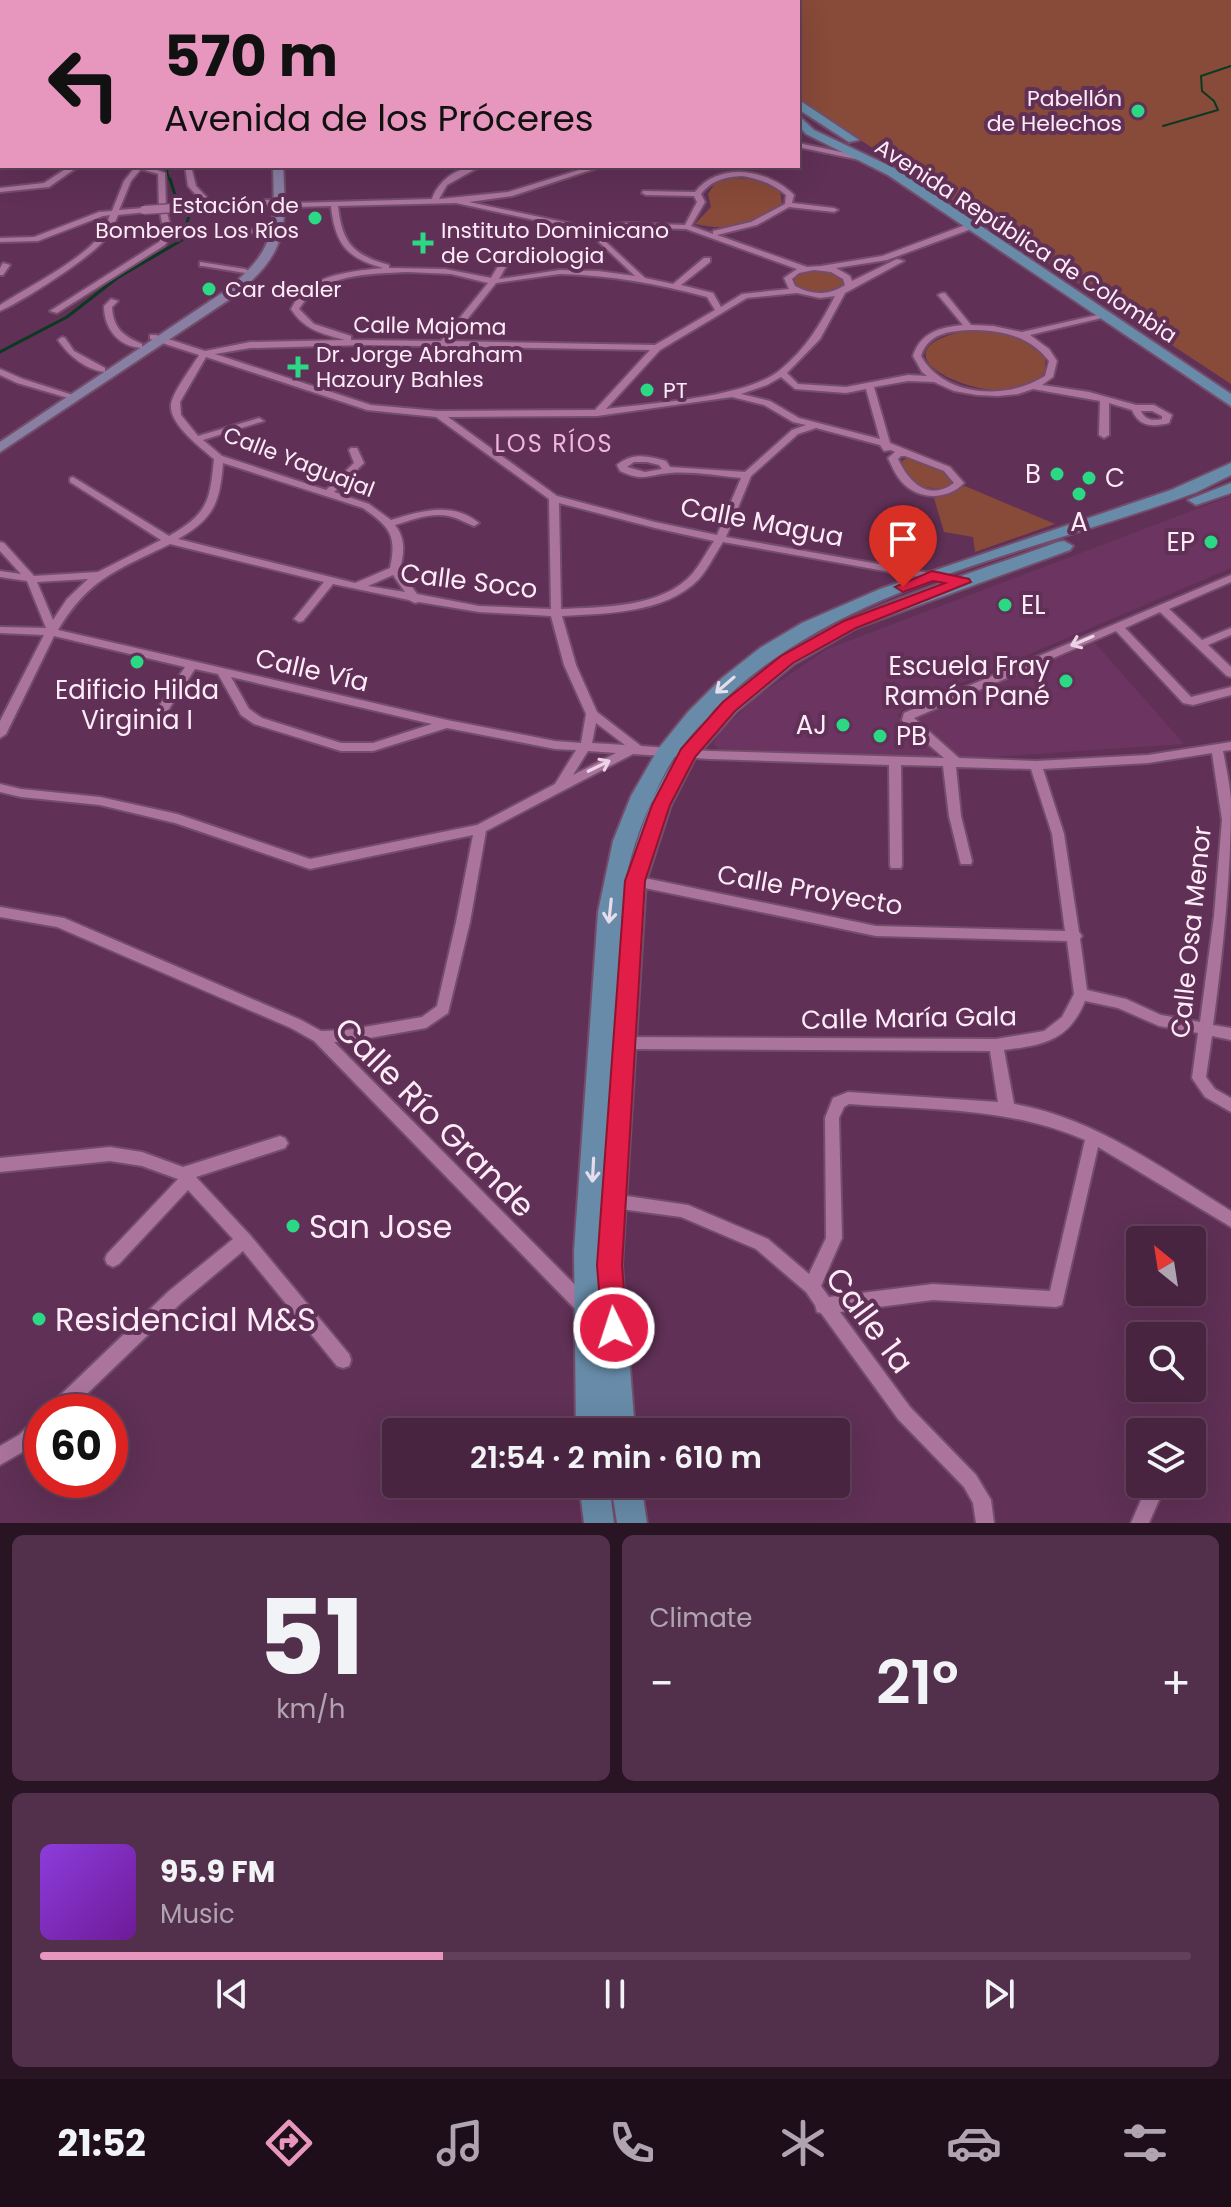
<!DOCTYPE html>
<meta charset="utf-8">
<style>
body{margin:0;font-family:Poppins,sans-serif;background:#52304b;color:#f1f3f6;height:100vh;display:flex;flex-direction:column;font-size:30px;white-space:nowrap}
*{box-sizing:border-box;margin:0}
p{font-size:26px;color:#b1a4b1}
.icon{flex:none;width:44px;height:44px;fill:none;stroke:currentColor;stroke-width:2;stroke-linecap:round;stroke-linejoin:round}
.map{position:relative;height:1523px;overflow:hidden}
.panel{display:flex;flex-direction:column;gap:12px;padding:12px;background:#281423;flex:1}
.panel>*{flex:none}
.guide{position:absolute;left:0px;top:0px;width:800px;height:168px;box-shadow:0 8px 32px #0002,0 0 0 2px #604159;background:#e797bd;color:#111;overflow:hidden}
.needle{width:52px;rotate:330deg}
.buttons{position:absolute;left:1126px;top:1226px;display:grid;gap:16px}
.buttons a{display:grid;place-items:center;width:80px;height:80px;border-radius:8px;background:#482440;box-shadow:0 8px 32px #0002,0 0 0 2px #604159;font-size:40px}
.speed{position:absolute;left:24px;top:1394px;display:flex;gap:16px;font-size:40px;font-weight:700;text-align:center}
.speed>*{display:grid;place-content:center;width:104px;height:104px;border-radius:50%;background:#482440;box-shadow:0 8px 32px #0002,0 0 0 2px #604159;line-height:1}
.speed .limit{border:12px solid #d22;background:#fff;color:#111}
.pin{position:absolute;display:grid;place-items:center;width:68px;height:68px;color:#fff;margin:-82px -34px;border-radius:50% 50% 50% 0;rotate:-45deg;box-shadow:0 0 8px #0007}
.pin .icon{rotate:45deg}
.me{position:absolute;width:88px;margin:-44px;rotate:356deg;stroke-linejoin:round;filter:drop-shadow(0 0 6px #0008)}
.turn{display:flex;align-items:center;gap:28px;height:168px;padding:0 32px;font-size:36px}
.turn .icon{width:104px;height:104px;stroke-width:2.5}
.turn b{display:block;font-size:56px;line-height:68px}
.big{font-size:60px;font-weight:600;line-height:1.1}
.panel .widget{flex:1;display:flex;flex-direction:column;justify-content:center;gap:12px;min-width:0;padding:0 28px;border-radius:12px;background:#52304b}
.panel .dial{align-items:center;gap:0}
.dial b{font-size:104px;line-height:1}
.song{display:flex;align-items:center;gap:24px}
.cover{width:96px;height:96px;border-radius:12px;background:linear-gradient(135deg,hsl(270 70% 55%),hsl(280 70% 35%))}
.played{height:8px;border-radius:4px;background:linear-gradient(90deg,#e797bd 35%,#604159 35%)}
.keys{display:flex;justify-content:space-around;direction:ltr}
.heat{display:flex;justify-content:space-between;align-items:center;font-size:44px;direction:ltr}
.panel .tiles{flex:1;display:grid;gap:12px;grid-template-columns:1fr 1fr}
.widget:last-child{grid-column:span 2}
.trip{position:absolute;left:382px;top:1418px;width:468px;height:80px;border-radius:8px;background:#482440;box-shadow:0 8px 32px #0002,0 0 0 2px #604159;font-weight:600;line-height:80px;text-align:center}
.tabs{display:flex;height:128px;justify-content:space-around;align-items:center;background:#1d0e1a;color:#b1a4b1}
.tabs .icon{width:56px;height:56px}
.tabs .on{color:#e797bd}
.tabs b{font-size:36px;color:#f1f3f6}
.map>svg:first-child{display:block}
.built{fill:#6c3561}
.green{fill:#884a39}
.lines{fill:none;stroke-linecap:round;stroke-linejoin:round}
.stream-far1{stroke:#0b3921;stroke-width:2}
.stream{stroke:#0b3921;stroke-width:3}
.minor-casing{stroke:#734d6b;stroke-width:4}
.secondary-casing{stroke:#734d6b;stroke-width:4}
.primary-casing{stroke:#734d6b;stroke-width:4}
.minor{fill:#aa749d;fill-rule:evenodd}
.secondary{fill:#897fa3;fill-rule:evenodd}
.primary{fill:#678ba8;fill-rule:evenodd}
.minor-bridge-casing{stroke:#734d6b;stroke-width:11;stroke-linecap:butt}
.minor-bridge{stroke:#aa749d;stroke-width:8}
.oneway{stroke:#ecd3e6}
.oneway2{stroke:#e6ddec}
.route{fill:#e11d48;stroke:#92132f;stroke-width:2}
.poi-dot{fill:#2bd884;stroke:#603056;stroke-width:3}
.labels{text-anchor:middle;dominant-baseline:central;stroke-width:8;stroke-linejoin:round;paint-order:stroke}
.far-poi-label{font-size:22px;fill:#fdebf8;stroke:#603056;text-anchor:start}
.far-street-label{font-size:22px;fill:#fdebf8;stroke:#603056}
.far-neighbourhood-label{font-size:24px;letter-spacing:2px;fill:#f0b6e1;stroke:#603056}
.poi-label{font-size:26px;fill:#fdebf8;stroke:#603056;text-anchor:end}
.street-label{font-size:26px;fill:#fdebf8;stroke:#603056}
.near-street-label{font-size:32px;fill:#fdebf8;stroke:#603056}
.near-poi-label{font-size:32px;fill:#fdebf8;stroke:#603056;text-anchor:start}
</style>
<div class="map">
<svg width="1231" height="1523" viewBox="0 0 1231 1523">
<rect width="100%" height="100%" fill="#603056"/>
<g class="built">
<polygon points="1231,496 1231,568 903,708 898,716 937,751 932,757 719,749 713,744 720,732 759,695 827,649"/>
<polygon points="1095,643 1184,744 961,759 915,719"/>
</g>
<g class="green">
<polygon points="649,0 1231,0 1231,384 798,99 798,2"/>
<path d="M735 178 760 180 780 191 782 205C752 224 731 232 695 224L711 207 708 194 716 182Z"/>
<path d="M819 268 843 275 847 282C834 299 812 294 795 285V277L803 271Z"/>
<path d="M965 331C995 331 1025 334 1045 358 1056 434 839 358 965 331Z"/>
<polygon points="907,458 946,471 952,483 941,489 915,486 903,470 902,461"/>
<polygon points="965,486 1055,524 975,552 973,537 944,532 934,498"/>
</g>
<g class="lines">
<g class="stream-far1">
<polyline points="1163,126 1218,110 1214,101 1202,91 1201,76 1231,66"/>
<polyline points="169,166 167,172 170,181"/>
</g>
<polyline class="stream" points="0,352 67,317 117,278 182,240 190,212 175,195 170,179"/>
<defs>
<g id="minor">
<polygon points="81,0 91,0 81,2"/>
<polygon points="479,0 486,0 488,2 481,2"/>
<polygon points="0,9 2,10 2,13 0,14"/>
<polygon points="2,54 2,58 0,59 0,55"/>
<polygon points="0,64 2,65 2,69 0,68"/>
<polygon points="2,78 2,82 0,83 0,79"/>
<polygon points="798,143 865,157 868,159 865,161 798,147"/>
<rect x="0" y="150" width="2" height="7"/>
<polygon points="70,166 79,166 49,187 0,192 0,188 44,183"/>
<path d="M136 166H147L165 173 166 208 172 233 165 245 57 313 50 311 159 242 164 233 159 207 158 174 141 169 131 181 119 210 144 208 148 210 147 212 118 215C115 223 111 231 106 238 92 257 23 301 0 311V305C27 288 79 261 98 238 104 231 107 223 110 215L103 216 38 241 0 242V238L34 237 99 212 112 211 124 181Z"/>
<path d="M185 166H191L196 186 212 203 267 200 294 203 432 199C439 179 459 166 481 166L447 185 439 199 508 192 592 166H603L512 196 469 202 587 227 625 223 685 225 697 202 694 196 646 195 642 193 643 191 695 192C719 161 768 169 794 195L792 203 834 208 838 210 834 212 789 207 757 225 717 235 807 267 821 266 882 256 968 224H974V228L887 260 836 268 850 276 852 281 897 259 904 261 845 293 820 339 787 373 798 384 846 387 908 375 927 376 922 372 913 356C920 333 940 327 963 325L938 295 942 293H945L971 325 993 326 1022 332 1106 313V317L1030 335 1049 349 1057 361 1053 377 1042 385 1089 392 1136 405H1154L1172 415 1169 423C1153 427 1139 427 1132 410L1109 403V435L1104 438 1099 435 1100 401 1033 389 1018 394 998 396 977 395 954 391 934 382 908 381 874 387 890 443 950 467 964 483C947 501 917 500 901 481 895 474 892 466 888 458L895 452 891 450 884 451 880 445 816 428 798 434 751 476 726 537 963 579 968 582 967 584 963 585 723 542C715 554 708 569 699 579 664 614 608 613 562 616L576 665 597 712 641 746 710 751 944 758 904 723 902 720 904 713 1231 575V582L1169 609 1202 640 1231 628V635L1208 645 1231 667V677L1227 676 1160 612 1125 628 1191 697 1231 687V695L1193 705 1183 703 1116 631 914 718 959 758 1036 761 1148 755 1231 742V750L1223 751C1226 768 1230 784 1231 801 1231 876 1223 951 1213 1025L1231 1028V1040L1212 1036 1206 1077 1215 1089 1231 1098V1112L1205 1097 1192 1078 1198 1033 1159 1026 1118 1008 1085 1001C1069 1041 1043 1045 1004 1050L1014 1104C1095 1118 1163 1169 1231 1211V1227L1098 1147 1062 1305 1056 1307 933 1300 840 1312 910 1407 976 1475 991 1500 994 1523H976L973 1503 964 1487 898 1419 821 1313 817 1312 815 1305 806 1292 756 1249 681 1217 613 1208 607 1206 605 1201 607 1196 613 1194 688 1205 768 1239 809 1274 826 1238 825 1118 833 1098 848 1092 998 1102 990 1051 625 1049 620 1047 618 1043 620 1039 625 1037 996 1039 1044 1031 1062 1017 1074 994 1067 941 876 936 635 886 630 884 629 881 630 878 635 876 876 926 1065 931 1052 834 1031 769 956 767 961 816 972 861 971 864H961L960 861 949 816 943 766 901 765 902 865 901 868H891L890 865 889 765 710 759 633 754 486 831 470 922 448 1013 426 1028 347 1042H334L592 1302 594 1308 592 1314 586 1316 580 1314 314 1041 291 1028 57 927 0 917V907L64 918 301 1020 321 1031 347 1030 422 1017 437 1006 456 922 473 835 310 869 175 823 100 805 21 797 0 792V784L21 789 100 797 177 814 310 859 477 825 555 784 576 750 555 749 447 728 373 751H341L254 724 241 715 218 674 195 669 165 715 161 716 155 712 185 667 54 636 6 734 0 738V721L44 635 0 633V627L46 628 27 581 0 577V571L21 574 0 551V542L4 543 34 576 98 572 161 540 70 482V478L73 477 169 536C208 514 210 501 214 459 201 448 169 424 171 405 172 393 192 367 199 355L150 339V335H156L205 351 250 342 345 340C323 334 304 330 291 309 294 304 297 297 302 293 322 273 356 271 383 268 346 258 335 243 331 206L294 207 259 205 187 209V205L204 204 188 186ZM742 176C760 179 773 184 786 195L785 204 751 222 713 231V234L691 226 705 202 701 194C712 180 725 177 742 176ZM456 203 585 231 599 242 635 276 598 271 560 270 499 279 513 254 509 252 505 254 491 278 445 269 389 268V265C353 255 342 243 338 206ZM625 227 686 229 797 269 784 278 789 289 742 294 721 307 713 293 681 285 710 262V258H704L673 284 645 278 594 231ZM814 270 831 272 843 279 845 285C828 296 812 295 795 286L792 279 799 273ZM408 272 451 274 488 283 441 341 351 340V336L314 324 299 309C320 273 370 274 408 272ZM560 274C610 275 658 284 707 297L715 310 655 345 450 341 496 283ZM797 293 820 298 835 296C820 325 806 349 780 370 746 398 650 403 606 409L660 350 747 298ZM969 330C1000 330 1029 335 1049 361L1045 376C1007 400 945 398 921 356 928 334 948 331 969 330ZM363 345 650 350 595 410 438 411 371 405 215 354 250 348ZM206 357 367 410 436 417 549 499 551 609 479 606 417 594 400 570C404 553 406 539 395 525 412 520 431 512 449 516 458 518 466 523 474 526L479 523C452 501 421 511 391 520L369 504 334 492 364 463 357 448H351L349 450 354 463 326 490 222 456 203 440 264 421 259 418 198 436 181 415 180 402ZM781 377 795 389 846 393 866 389 880 439 799 418 770 401 741 394 767 385ZM732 397 764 405 793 422 806 425 792 430 745 472 670 467 666 461C649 456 632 452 617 465L620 471C643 482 647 475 670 473 690 471 720 476 741 478L717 535 655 522 557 496 448 417 597 416ZM1141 411H1152L1162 416V419C1153 421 1145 420 1141 411ZM901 456H905L944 471 954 483C928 502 909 482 898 459ZM634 462H647L659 465 662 469 645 472 627 467ZM223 463 363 508C390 527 397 535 390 568L355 583 178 539C214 519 220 502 223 463ZM559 503 655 528 714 541C707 551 701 563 693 573 663 608 603 607 561 609ZM170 544 324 582 294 619 299 622 303 621 333 584 409 600 415 603 419 602 479 612 551 616 564 665 586 714 581 743 555 741 447 720 58 630C90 577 118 570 170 544ZM393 575 405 592 368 586ZM88 579 67 599 53 620 37 582ZM231 677 432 724 373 743H341L262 718 249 709ZM596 723 625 745 592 743ZM588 751 616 753 573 775ZM1212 753 1222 820 1214 916 1200 1022 1161 1015 1126 999 1087 990 1080 939 1082 936 1079 932 1064 834 1043 769 1148 763ZM849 1104C930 1110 1010 1107 1085 1140L1050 1291 933 1284 829 1297 821 1286 842 1238 839 1118 844 1107Z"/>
<polygon points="267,228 270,228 270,232 228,235 224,233 228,231"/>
<polygon points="200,262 245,269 249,271 245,273 203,266 200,266"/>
<polygon points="3,263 10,265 3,275 0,275 0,268"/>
<path d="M111 299 118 301 112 307C113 328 123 336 142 344V348C119 347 104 329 104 306Z"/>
<path d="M62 337 65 338 74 351 105 368V372C86 370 68 355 58 340Z"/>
<polygon points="0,369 23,379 79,397 75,400 17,383 0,375"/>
<polygon points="280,1136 285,1138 288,1143 285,1148 196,1177 250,1235 349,1354 351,1360 349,1366 343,1368 337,1366 243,1251 181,1303 68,1412 46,1412 49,1406 169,1291 233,1239 188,1190 119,1264 113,1267 107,1264 105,1259 107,1254 178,1179 142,1166 110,1161 0,1172 0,1158 110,1147 142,1152 183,1167"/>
<polygon points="42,1416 42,1437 31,1447 0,1465 0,1446 19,1435 36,1419"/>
<polygon points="1148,1484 1166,1484 1149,1523 1131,1523"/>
</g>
<path id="secondary" d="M273 166H283C287 234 286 255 230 299L0 452V442L222 293C276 251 275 232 273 166Z"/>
<g id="primary">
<polygon points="628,0 639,0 641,2 630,2"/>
<polygon points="798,101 802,102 859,140 849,142 798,109"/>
<polygon points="798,115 814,130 896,169 1231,394 1231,406 888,175 806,134 798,125"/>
<path d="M1231 463V475L1197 492C977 575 688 605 626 877 640 834 653 785 681 748 773 627 922 592 1058 542L1064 541 1073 546 1070 550 856 628 794 664 736 712 695 758 671 805 646 881 622 1265 635 1432H576L574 1251 598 912 613 841 631 796 658 749 688 712 722 678 760 648 802 623 880 589 1171 490Z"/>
<polygon points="1231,483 1231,493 1196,505 1188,500"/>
<polygon points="579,1484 609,1484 614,1523 584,1523"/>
<polygon points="611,1484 641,1484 647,1523 617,1523"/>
</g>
</defs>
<use href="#minor" class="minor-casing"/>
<use href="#secondary" class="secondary-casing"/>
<use href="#primary" class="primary-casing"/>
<use href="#minor" class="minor"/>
<use href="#secondary" class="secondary"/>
<use href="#primary" class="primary"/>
<defs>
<polyline id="minor-bridge" points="144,210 190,207"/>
</defs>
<use href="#minor-bridge" class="minor-bridge-casing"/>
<use href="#minor-bridge" class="minor-bridge"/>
</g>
<defs><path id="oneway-shaft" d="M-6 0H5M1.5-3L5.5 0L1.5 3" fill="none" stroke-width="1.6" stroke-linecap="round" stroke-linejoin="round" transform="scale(2)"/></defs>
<g class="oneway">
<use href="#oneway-shaft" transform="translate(1082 641) rotate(157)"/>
<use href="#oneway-shaft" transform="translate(599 766) rotate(-26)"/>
</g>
<g class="oneway2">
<use href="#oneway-shaft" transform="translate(725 685) rotate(139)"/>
<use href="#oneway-shaft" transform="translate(610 911) rotate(96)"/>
<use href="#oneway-shaft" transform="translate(593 1170) rotate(93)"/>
</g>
<polygon class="route" points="932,571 969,579 971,582 856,628 793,663 735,711 695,757 670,805 645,881 622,1265 627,1328 623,1337 614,1340 605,1337 602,1328 597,1265 625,881 652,805 681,749 723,702 781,656 844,621 945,583 933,581 903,592 895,587"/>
<g class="poi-dot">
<circle cx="1138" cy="111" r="8"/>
<circle cx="315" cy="218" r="8"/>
<path d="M419 231h8v8h8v8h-8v8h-8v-8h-8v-8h8z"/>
<circle cx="209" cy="289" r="8"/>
<path d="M294 355h8v8h8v8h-8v8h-8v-8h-8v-8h8z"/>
<circle cx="647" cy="390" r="8"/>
<circle cx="1057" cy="474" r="8"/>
<circle cx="1089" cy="478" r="8"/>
<circle cx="1079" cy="494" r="8"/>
<circle cx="1211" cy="542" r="8"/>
<circle cx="1005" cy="605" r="8"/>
<circle cx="137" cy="662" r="8"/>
<circle cx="1066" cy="681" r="8"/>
<circle cx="843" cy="725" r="8"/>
<circle cx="880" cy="736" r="8"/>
<circle cx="293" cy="1226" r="8"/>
<circle cx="39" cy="1319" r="8"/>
</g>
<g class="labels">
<g class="far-poi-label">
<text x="1122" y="98" text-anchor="end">Pabellón<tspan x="1122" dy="25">de Helechos</tspan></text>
<text x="299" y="205" text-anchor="end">Estación de<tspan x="299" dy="25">Bomberos Los Ríos</tspan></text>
<text x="441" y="230">Instituto Dominicano<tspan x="441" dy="25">de Cardiologia</tspan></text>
<text x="225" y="289">Car dealer</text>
<text x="316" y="354">Dr. Jorge Abraham<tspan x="316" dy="25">Hazoury Bahles</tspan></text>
<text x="663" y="390">PT</text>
</g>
<g class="far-street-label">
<text transform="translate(1026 241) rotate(33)">Avenida República de Colombia</text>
<text transform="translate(430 326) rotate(1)">Calle Majoma</text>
<text transform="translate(299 462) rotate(21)">Calle Yaguajal</text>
</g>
<g class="far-neighbourhood-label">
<text x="554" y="443">LOS RÍOS</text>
</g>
<g class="poi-label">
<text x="1041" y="474">B</text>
<text x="1105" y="478" text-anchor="start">C</text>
<text x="1079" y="522" text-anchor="middle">A</text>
<text x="1195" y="542">EP</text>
<text x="1021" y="605" text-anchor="start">EL</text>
<text x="1050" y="666">Escuela Fray<tspan x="1050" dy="30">Ramón Pané</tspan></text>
<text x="137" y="690" text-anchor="middle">Edificio Hilda<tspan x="137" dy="30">Virginia I</tspan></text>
<text x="827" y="725">AJ</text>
<text x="896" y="736" text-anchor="start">PB</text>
</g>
<g class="street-label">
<text transform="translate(762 522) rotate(11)">Calle Magua</text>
<text transform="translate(469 581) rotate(7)">Calle Soco</text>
<text transform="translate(312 670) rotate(13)">Calle Vía</text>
<text transform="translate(810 890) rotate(10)">Calle Proyecto</text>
<text transform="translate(1191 932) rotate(-84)">Calle Osa Menor</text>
<text transform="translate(909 1018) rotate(-1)">Calle María Gala</text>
</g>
<g class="near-street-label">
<text transform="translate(435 1117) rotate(45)">Calle Río Grande</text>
<text transform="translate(870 1320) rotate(53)">Calle 1a</text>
</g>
<g class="near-poi-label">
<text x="309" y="1226">San Jose</text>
<text x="55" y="1319">Residencial M&amp;S</text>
</g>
</g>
</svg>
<div class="buttons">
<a><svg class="needle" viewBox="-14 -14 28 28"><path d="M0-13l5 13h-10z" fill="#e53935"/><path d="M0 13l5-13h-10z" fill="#b1a4b1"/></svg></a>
<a><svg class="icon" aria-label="search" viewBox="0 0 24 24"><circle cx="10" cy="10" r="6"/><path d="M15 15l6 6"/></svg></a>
<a><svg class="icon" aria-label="layers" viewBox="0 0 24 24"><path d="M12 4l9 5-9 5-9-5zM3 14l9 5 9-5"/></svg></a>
</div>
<div class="speed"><div class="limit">60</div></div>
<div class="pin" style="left:903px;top:587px;background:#d93025"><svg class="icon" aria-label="arrive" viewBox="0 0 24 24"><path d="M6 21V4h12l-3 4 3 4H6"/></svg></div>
<svg class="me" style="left:614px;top:1328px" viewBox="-20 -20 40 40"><circle r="17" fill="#e11d48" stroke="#fff" stroke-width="3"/><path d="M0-11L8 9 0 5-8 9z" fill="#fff"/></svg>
<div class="trip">21:54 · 2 min · 610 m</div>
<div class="guide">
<div class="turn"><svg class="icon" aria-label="left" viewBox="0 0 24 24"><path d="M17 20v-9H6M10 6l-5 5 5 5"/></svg><div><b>570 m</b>Avenida de los Próceres</div></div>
</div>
</div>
<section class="panel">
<div class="tiles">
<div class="widget dial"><b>51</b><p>km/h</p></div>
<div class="widget"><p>Climate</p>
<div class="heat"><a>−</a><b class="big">21°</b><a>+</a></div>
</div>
<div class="widget">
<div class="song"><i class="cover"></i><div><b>95.9 FM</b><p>Music</p></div></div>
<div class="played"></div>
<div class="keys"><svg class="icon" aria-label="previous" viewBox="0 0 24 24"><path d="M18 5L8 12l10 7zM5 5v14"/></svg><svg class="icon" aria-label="pause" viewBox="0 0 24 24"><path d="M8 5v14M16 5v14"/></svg><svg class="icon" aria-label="next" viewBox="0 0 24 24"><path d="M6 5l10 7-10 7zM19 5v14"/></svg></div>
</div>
</div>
</section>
<nav class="tabs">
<b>21:52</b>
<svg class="icon on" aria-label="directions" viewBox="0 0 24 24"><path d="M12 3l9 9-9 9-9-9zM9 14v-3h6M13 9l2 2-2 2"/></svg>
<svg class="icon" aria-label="music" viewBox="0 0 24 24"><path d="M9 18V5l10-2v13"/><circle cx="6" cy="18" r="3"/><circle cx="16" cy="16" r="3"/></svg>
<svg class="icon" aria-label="phone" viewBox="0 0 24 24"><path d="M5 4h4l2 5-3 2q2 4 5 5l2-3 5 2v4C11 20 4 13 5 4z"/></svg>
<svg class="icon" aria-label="climate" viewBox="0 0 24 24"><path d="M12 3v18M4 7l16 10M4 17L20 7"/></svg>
<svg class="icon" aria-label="car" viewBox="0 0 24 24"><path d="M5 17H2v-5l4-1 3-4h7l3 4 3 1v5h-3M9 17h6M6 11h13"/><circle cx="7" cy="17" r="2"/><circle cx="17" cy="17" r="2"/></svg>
<svg class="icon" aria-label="filters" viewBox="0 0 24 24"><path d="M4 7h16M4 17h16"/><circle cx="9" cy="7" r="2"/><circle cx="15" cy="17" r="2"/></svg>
</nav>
